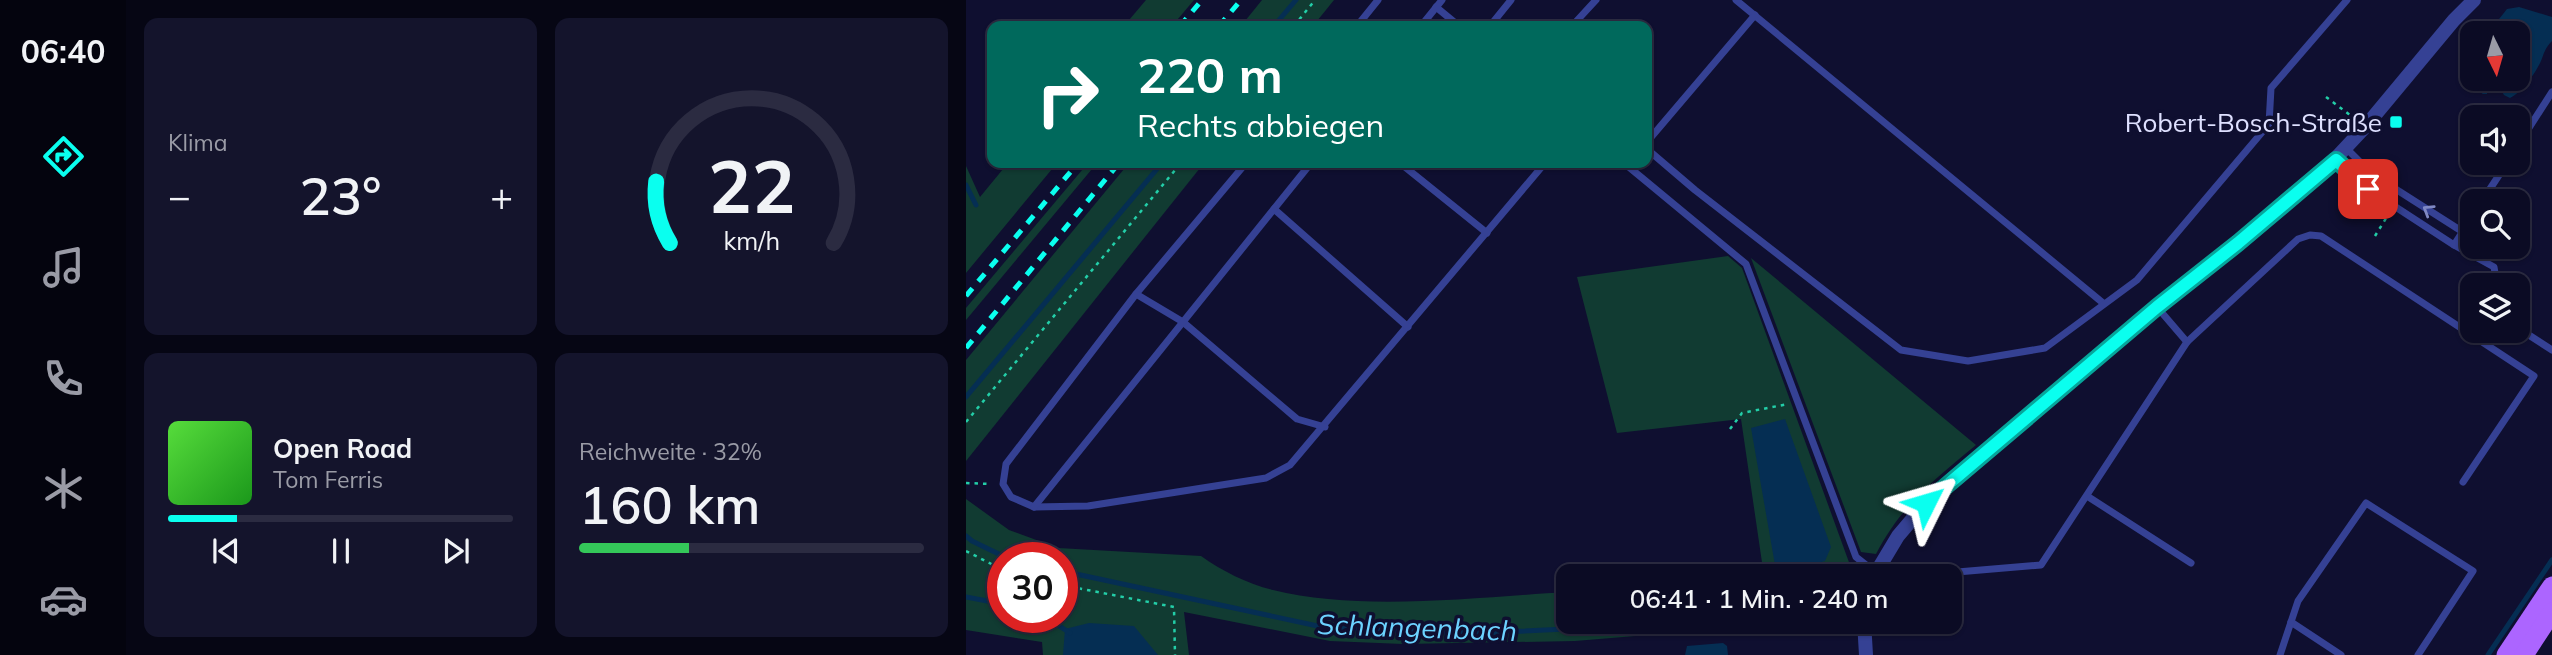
<!DOCTYPE html>
<html lang="de">
<meta charset="utf-8">
<style>
body{margin:0;font-family:Mulish,sans-serif;background:#14142c;color:#f1f3f6;height:100vh;display:flex;flex-direction:column;font-size:26px;white-space:nowrap}
*{box-sizing:border-box;margin:0}
p{font-size:23px;color:#9a9ba6}
.icon{flex:none;width:38px;height:38px;fill:none;stroke:currentColor;stroke-width:2;stroke-linecap:round;stroke-linejoin:round}
.map{position:relative;flex:1;overflow:hidden}
.details{display:flex;flex-direction:column;gap:18px;padding:18px;background:#060614;width:840px}
.details>*{flex:none}
.banner{position:absolute;left:21px;top:21px;width:665px;height:147px;border-radius:14px;box-shadow:0 2px 5px #0004,0 0 0 2px #2b2b41;background:#00695c;color:#fff;overflow:hidden}
.needle{width:46px;rotate:175deg}
.fabs{position:absolute;left:1494px;top:21px;display:grid;gap:14px}
.fabs a{display:grid;place-items:center;width:70px;height:70px;border-radius:14px;background:#0b0b24;box-shadow:0 2px 5px #0004,0 0 0 2px #2b2b41;font-size:35px}
.speed{position:absolute;left:21px;top:542px;display:flex;gap:14px;font-size:35px;font-weight:700;text-align:center}
.speed>*{display:grid;place-content:center;width:91px;height:91px;border-radius:50%;background:#0b0b24;box-shadow:0 2px 5px #0004,0 0 0 2px #2b2b41;line-height:1}
.speed .limit{border:10px solid #d22;background:#fff;color:#111}
.pin{position:absolute;display:grid;place-items:center;width:60px;height:60px;color:#fff;margin:-30px;border-radius:14px;box-shadow:0 4px 10px #0006}
.me{position:absolute;width:77px;margin:-38px;rotate:50deg;stroke-linejoin:round;filter:drop-shadow(0 0 5px #0008)}
.turn{display:flex;align-items:center;gap:24px;height:147px;padding:0 35px;font-size:32px}
.turn .icon{width:91px;height:91px;stroke-width:2.5}
.turn b{display:block;font-size:49px;line-height:60px}
.big{font-size:52px;font-weight:600;line-height:1.1}
.details .card{flex:1;display:flex;flex-direction:column;justify-content:center;gap:10px;min-width:0;padding:0 24px;border-radius:14px;background:#14142c}
.details .dial{align-items:center;gap:0}
.dial svg{height:182px;overflow:visible;fill:none;stroke:#2b2b41;stroke-width:7;stroke-linecap:round;text-anchor:middle}
.dial text{fill:#f1f3f6;stroke:none}
.song{display:flex;align-items:center;gap:21px}
.cover{width:84px;height:84px;border-radius:10px;background:linear-gradient(135deg,hsl(110 70% 55%),hsl(120 70% 35%))}
.played{height:7px;border-radius:4px;background:linear-gradient(90deg,#0affef 20%,#2b2b41 20%)}
.keys{display:flex;justify-content:space-around;direction:ltr}
.heat{display:flex;justify-content:space-between;align-items:center;font-size:38px;direction:ltr}
.charge{height:10px;border-radius:5px;background:linear-gradient(90deg,#34c759 32%,#2b2b41 0)}
.details .tiles{flex:1;display:grid;gap:18px;grid-template-columns:repeat(2,1fr)}
.trip{position:absolute;left:590px;top:564px;width:406px;height:70px;border-radius:14px;background:#0b0b24;box-shadow:0 2px 5px #0004,0 0 0 2px #2b2b41;font-weight:600;line-height:70px;text-align:center}
main{display:flex;flex:1;min-height:0}
.menu{display:flex;flex-direction:column;width:126px;justify-content:space-around;align-items:center;background:#04040e;color:#9a9ba6}
.menu .icon{width:49px;height:49px}
.menu .on{color:#0affef}
.menu b{font-size:32px;color:#f1f3f6}
.map>svg:first-child{display:block}
.green{fill:#113b32;fill-rule:evenodd}
.water{fill:#052e53}
.lines{fill:none;stroke-linecap:round;stroke-linejoin:round}
.stream{stroke:#052e53;stroke-width:5}
.path{stroke:#23cea8;stroke-width:2.5;stroke-dasharray:3.5 5;stroke-linecap:butt}
.service{stroke:#354194;stroke-width:7}
.minor{stroke:#354194;stroke-width:14}
.primary{stroke:#ac65ff;stroke-width:19}
.rail{stroke:#0affef;stroke-width:5;stroke-dasharray:10 9;stroke-linecap:butt}
.oneway{stroke:#8189c4}
.route-casing{stroke:#06a69b;stroke-width:18}
.route{stroke:#0affef;stroke-width:12}
.poi-dot{fill:#0affef;stroke:#0f0f30;stroke-width:2.5}
.labels{text-anchor:middle;dominant-baseline:central;stroke-width:7;stroke-linejoin:round;paint-order:stroke}
.poi-label{font-size:26px;fill:#dee0ff;stroke:#0f0f30;text-anchor:end}
.water-label{font-size:28px;font-style:italic;fill:#6cd3ff;stroke:#0f0f30}
</style>
<main>
<nav class="menu">
<b>06:40</b>
<svg class="icon on" aria-label="directions" viewBox="0 0 24 24"><path d="M12 3l9 9-9 9-9-9zM9 14v-3h6M13 9l2 2-2 2"/></svg>
<svg class="icon" aria-label="music" viewBox="0 0 24 24"><path d="M9 18V5l10-2v13"/><circle cx="6" cy="18" r="3"/><circle cx="16" cy="16" r="3"/></svg>
<svg class="icon" aria-label="phone" viewBox="0 0 24 24"><path d="M5 4h4l2 5-3 2q2 4 5 5l2-3 5 2v4C11 20 4 13 5 4z"/></svg>
<svg class="icon" aria-label="climate" viewBox="0 0 24 24"><path d="M12 3v18M4 7l16 10M4 17L20 7"/></svg>
<svg class="icon" aria-label="car" viewBox="0 0 24 24"><path d="M5 17H2v-5l4-1 3-4h7l3 4 3 1v5h-3M9 17h6M6 11h13"/><circle cx="7" cy="17" r="2"/><circle cx="17" cy="17" r="2"/></svg>
</nav>
<section class="details">
<div class="tiles">
<div class="card"><p>Klima</p>
<div class="heat"><a>−</a><b class="big">23°</b><a>+</a></div>
</div>
<div class="card dial"><svg viewBox="0 0 100 80">
<path d="M14 69A42 42 0 1 1 86 69"/>
<path d="M14 69A42 42 0 0 1 8 42" stroke="#0affef"/>
<text x="50" y="56" font-size="32" font-weight="700">22</text>
<text x="50" y="72" font-size="11">km/h</text>
</svg></div>
<div class="card">
<div class="song"><i class="cover"></i><div><b>Open Road</b><p>Tom Ferris</p></div></div>
<div class="played"></div>
<div class="keys"><svg class="icon" aria-label="previous" viewBox="0 0 24 24"><path d="M18 5L8 12l10 7zM5 5v14"/></svg><svg class="icon" aria-label="pause" viewBox="0 0 24 24"><path d="M8 5v14M16 5v14"/></svg><svg class="icon" aria-label="next" viewBox="0 0 24 24"><path d="M6 5l10 7-10 7zM19 5v14"/></svg></div>
</div>
<div class="card"><p>Reichweite · 32%</p><b class="big">160 km</b><div class="charge"></div></div>
</div>
</section>
<div class="map">
<svg width="1586" height="655" viewBox="0 0 1586 655">
<rect width="100%" height="100%" fill="#0f0f30"/>
<g class="green">
<polygon points="180,0 228,0 206,26 158,26"/>
<polygon points="296,0 368,0 347,26 275,26"/>
<polygon points="42,163 91,163 0,273 0,166 14,197"/>
<polygon points="122,163 131,163 0,320 0,308"/>
<polygon points="163,163 238,163 0,461 0,360"/>
<polygon points="762,256 776,268 888,576 798,576 775,419 651,433 611,277"/>
<path d="M785 258 1010 445C967 481 937 503 910 554L895 552Z"/>
<path d="M0 499 43 530 92 548 235 556C256 571 282 584 307 590 394 612 512 597 602 592V621H851L609 641 437 644 364 641 218 612 223 655H77L76 642 0 630ZM37 558H96V618H37Z"/>
</g>
<g class="water">
<path d="M1553 7 1586 17V41C1579 48 1578 53 1575 61 1569 74 1556 92 1544 98L1538 95 1535 90 1543 79H1552V66L1566 55C1566 45 1562 42 1552 39V33H1522L1541 9Z"/>
<polygon points="1507,52 1507,79 1521,79 1521,94 1517,94 1498,81 1496,65"/>
<polygon points="819,419 865,547 859,561 823,571 809,565 785,428"/>
<polygon points="123,623 168,626 192,655 97,655 99,629"/>
<polygon points="757,643 761,646 762,655 719,655 721,646"/>
</g>
<g class="lines">
<g class="stream">
<polyline points="308,26 330,0"/>
<polyline points="0,185 10,205"/>
<polyline points="0,397 196,163"/>
<polyline points="0,536 6,541 41,558"/>
<polyline points="96,571 361,628 517,633 768,621"/>
<polyline points="0,597 37,604"/>
<polyline points="81,618 104,633"/>
<polyline points="1522,655 1586,560"/>
</g>
<g class="path">
<polyline points="328,26 349,0"/>
<polyline points="1360,97 1388,118"/>
<polyline points="1409,236 1422,215"/>
<polyline points="0,422 215,163"/>
<polyline points="764,429 776,413 822,404"/>
<polyline points="0,483 25,484"/>
<polyline points="0,551 37,570"/>
<polyline points="96,585 208,607 209,655"/>
</g>
<g class="service">
<polyline points="770,0 1137,303"/>
<polyline points="470,7 493,26"/>
<polyline points="391,26 412,0"/>
<polyline points="455,26 476,0"/>
<polyline points="524,26 545,0"/>
<polyline points="606,26 630,0"/>
<polyline points="681,142 789,15"/>
<polyline points="1552,145 1586,92"/>
<polyline points="1380,148 1406,174 1497,232"/>
<polyline points="681,149 729,190 935,350 1002,361 1079,348 1171,280 1303,124 1305,88 1381,0"/>
<polyline points="1370,160 1402,189 1488,245 1528,267 1531,285"/>
<polyline points="280,163 170,294 40,464 37,484 45,497 68,507 122,506 300,478 324,465 579,163"/>
<polyline points="434,163 521,233"/>
<polyline points="658,163 780,264 890,557 909,572 939,576"/>
<polyline points="1516,201 1541,163"/>
<polyline points="308,209 442,327"/>
<polyline points="1488,245 1507,216"/>
<polyline points="170,294 217,322 331,419 359,427"/>
<polyline points="1191,307 1221,342"/>
<polyline points="1552,328 1586,350"/>
<polyline points="1121,496 1225,563"/>
<polyline points="68,507 345,163"/>
<polyline points="944,576 1075,565 1221,342 1332,239 1344,235 1355,236 1568,376 1497,482"/>
<polyline points="1325,622 1375,655"/>
<polyline points="1314,655 1332,601 1400,503 1507,571 1452,655"/>
</g>
<g class="minor">
<polyline points="908,576 932,536 960,503 1191,307 1355,174 1399,127 1488,20 1508,0"/>
<polyline points="898,621 900,655"/>
</g>
<g class="primary">
<polyline points="1540,655 1586,586"/>
<polyline points="1558,655 1586,612"/>
</g>
<g class="rail">
<polyline points="214,26 236,0"/>
<polyline points="253,26 275,0"/>
<polyline points="0,296 112,163"/>
<polyline points="0,348 153,163"/>
</g>
</g>
<defs><path id="oneway-chevron" d="M-2-3.5L2.5 0L-2 3.5" fill="none" stroke-width="1.6" stroke-linecap="round" stroke-linejoin="round" transform="scale(1.75)"/></defs>
<use class="oneway" href="#oneway-chevron" transform="translate(1462 210) rotate(-148)"/>
<g class="lines">
<defs>
<polyline id="route" points="960,503 1191,307 1272,243 1370,160 1402,189"/>
</defs>
<use href="#route" class="route-casing"/>
<use href="#route" class="route"/>
</g>
<rect class="poi-dot" x="1423" y="115" width="14" height="14" rx="3.5"/>
<g class="labels">
<g class="poi-label">
<text x="1416" y="122">Robert-Bosch-Straße</text>
</g>
<g class="water-label">
<text transform="translate(451 627) rotate(2)">Schlangenbach</text>
</g>
</g>
</svg>
<div class="fabs">
<a><svg class="needle" viewBox="-14 -14 28 28"><path d="M0-13l5 13h-10z" fill="#e53935"/><path d="M0 13l5-13h-10z" fill="#9a9ba6"/></svg></a>
<a><svg class="icon" aria-label="sound" viewBox="0 0 24 24"><path d="M4 9h4l5-4v14l-5-4H4zM17 9q2 3 0 6"/></svg></a>
<a><svg class="icon" aria-label="search" viewBox="0 0 24 24"><circle cx="10" cy="10" r="6"/><path d="M15 15l6 6"/></svg></a>
<a><svg class="icon" aria-label="layers" viewBox="0 0 24 24"><path d="M12 4l9 5-9 5-9-5zM3 14l9 5 9-5"/></svg></a>
</div>
<div class="speed"><div class="limit">30</div></div>
<div class="pin" style="left:1402px;top:189px;background:#d93025"><svg class="icon" aria-label="arrive" viewBox="0 0 24 24"><path d="M6 21V4h12l-3 4 3 4H6"/></svg></div>
<svg class="me" style="left:960px;top:503px" viewBox="-20 -20 40 40"><path d="M0-17L14 15 0 8-14 15z" fill="#0affef" stroke="#fff" stroke-width="4"/></svg>
<div class="trip">06:41 · 1 Min. · 240 m</div>
<div class="banner">
<div class="turn"><svg class="icon" aria-label="right" viewBox="0 0 24 24"><path d="M7 20v-9h11M14 6l5 5-5 5"/></svg><div><b>220 m</b>Rechts abbiegen</div></div>
</div>
</div>
</main>
